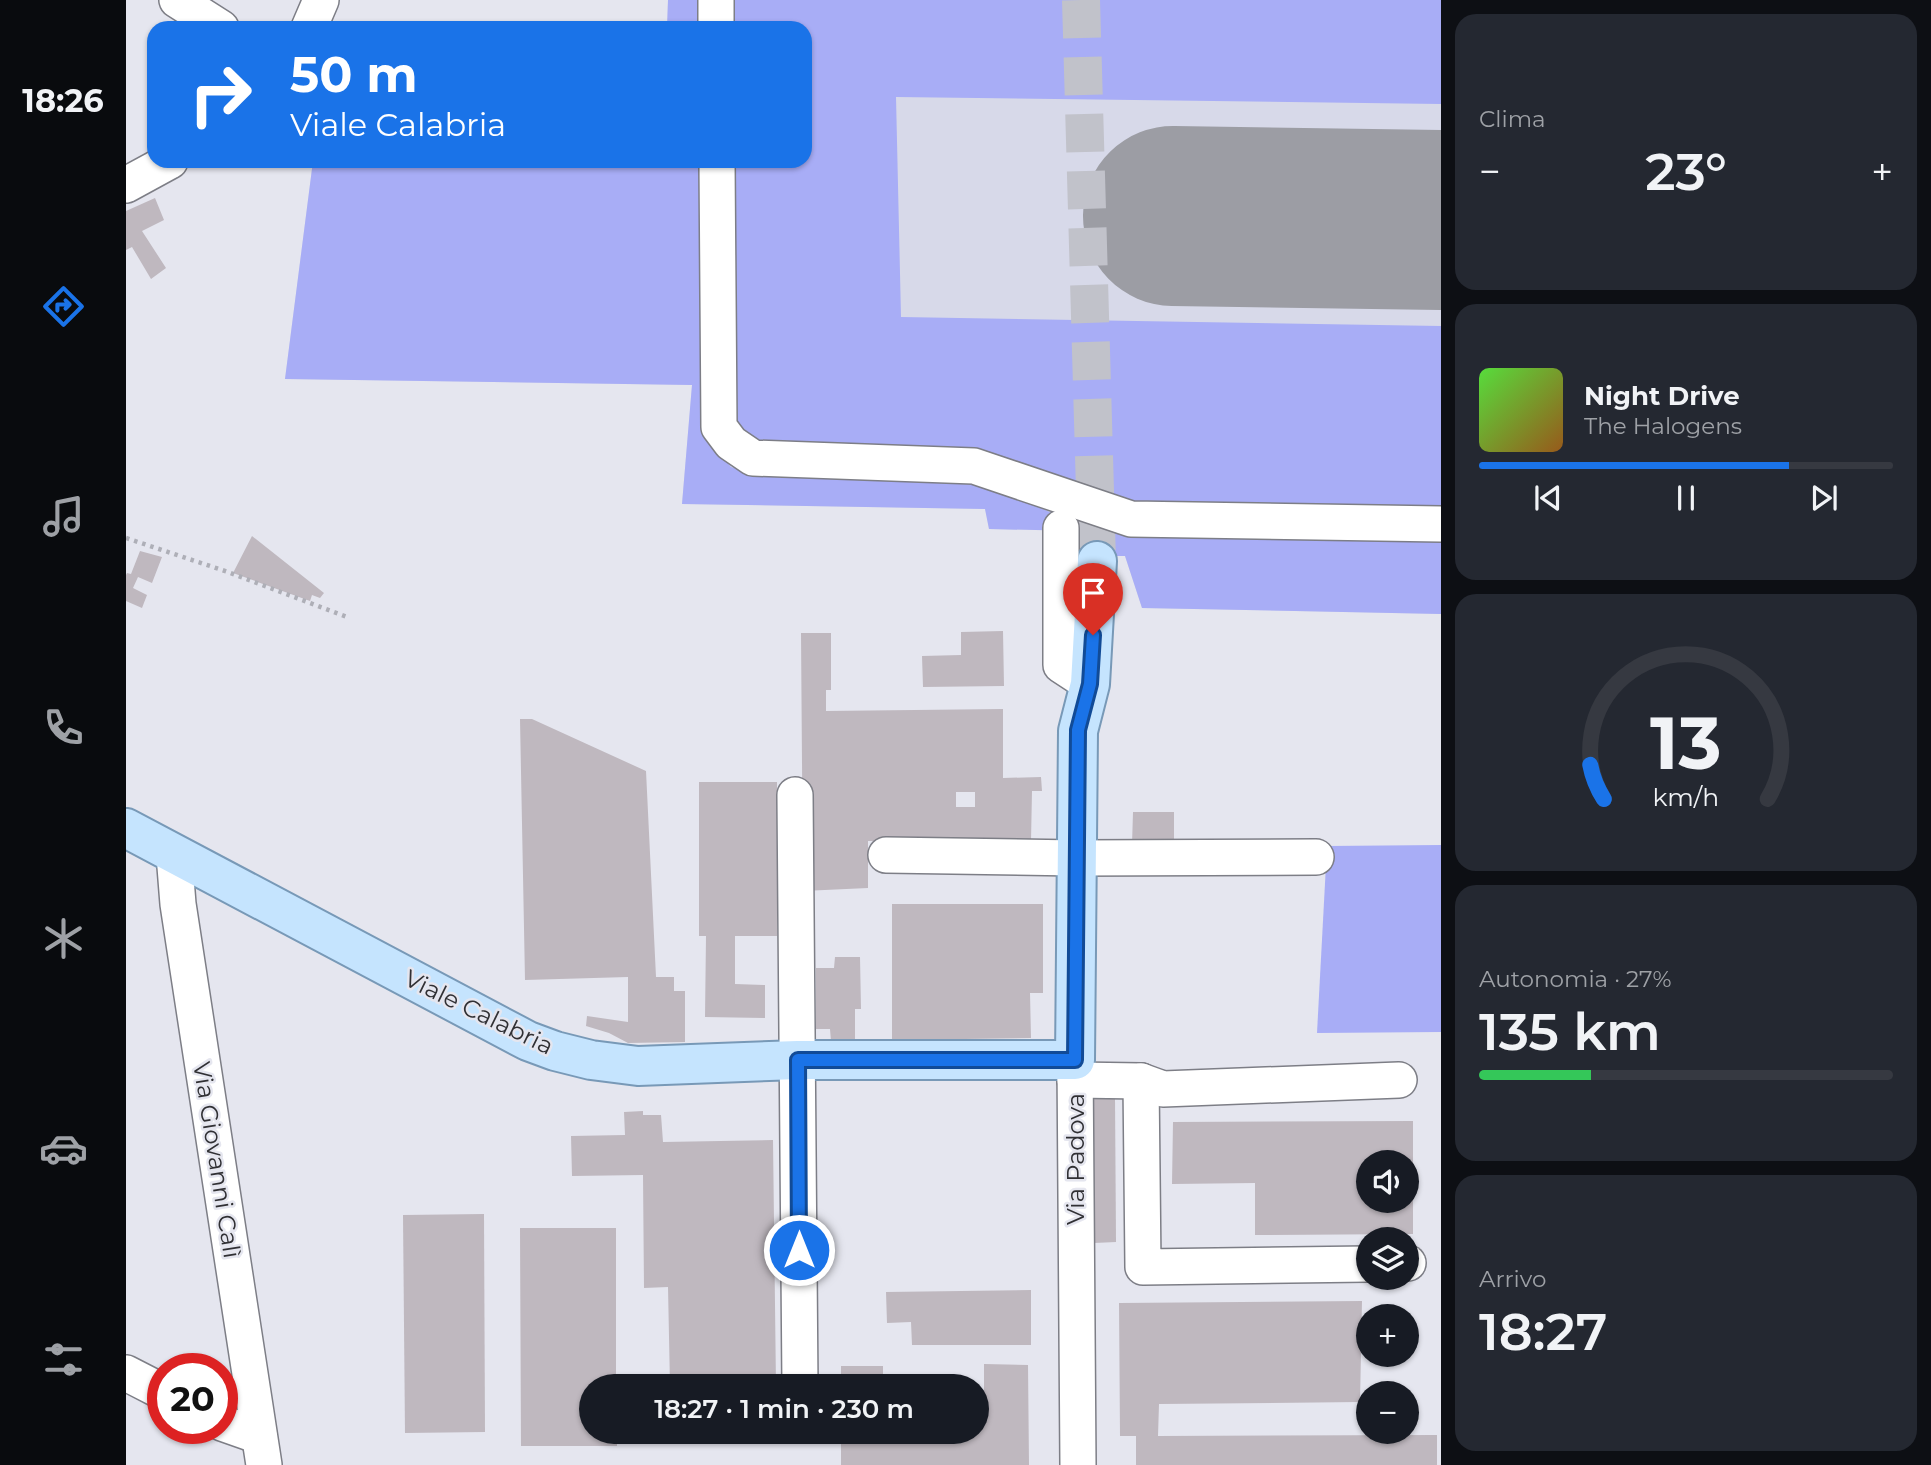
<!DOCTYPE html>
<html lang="it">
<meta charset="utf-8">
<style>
body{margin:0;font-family:Montserrat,sans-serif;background:#242831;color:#f1f3f6;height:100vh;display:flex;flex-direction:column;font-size:26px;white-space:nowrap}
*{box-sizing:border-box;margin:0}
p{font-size:23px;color:#9ea1a6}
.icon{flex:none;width:38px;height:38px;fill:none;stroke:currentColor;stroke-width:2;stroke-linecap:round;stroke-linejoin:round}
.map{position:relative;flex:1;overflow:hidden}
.panel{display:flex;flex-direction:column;gap:14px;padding:14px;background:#0d0f14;width:490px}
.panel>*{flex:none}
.top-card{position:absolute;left:21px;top:21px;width:665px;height:147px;border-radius:21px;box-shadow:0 2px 5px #0004;background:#1a73e8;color:#fff;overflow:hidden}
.buttons{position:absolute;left:1230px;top:1150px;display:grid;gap:14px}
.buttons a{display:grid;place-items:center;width:63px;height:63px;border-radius:50%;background:#171b24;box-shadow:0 2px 5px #0004;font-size:35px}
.speed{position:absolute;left:21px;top:1353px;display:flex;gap:14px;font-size:35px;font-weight:700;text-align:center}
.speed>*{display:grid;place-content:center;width:91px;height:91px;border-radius:50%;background:#171b24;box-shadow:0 2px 5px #0004;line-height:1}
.speed .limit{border:10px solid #d22;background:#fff;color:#111}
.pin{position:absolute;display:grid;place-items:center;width:60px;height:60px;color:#fff;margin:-72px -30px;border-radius:50% 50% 50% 0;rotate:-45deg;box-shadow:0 0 7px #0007}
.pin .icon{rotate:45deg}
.me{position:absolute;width:77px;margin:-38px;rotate:0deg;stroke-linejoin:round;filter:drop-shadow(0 0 5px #0008)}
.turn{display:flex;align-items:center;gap:24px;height:147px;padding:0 28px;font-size:32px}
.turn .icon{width:91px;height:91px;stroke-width:2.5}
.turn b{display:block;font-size:49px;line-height:60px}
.big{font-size:52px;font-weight:600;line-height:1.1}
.panel .tile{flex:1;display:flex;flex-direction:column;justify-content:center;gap:10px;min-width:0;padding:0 24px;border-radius:21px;background:#242831}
.panel .dial{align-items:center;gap:0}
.dial svg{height:182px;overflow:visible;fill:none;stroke:#363941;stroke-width:7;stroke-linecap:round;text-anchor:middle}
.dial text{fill:#f1f3f6;stroke:none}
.song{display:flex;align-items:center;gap:21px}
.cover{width:84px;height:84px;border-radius:10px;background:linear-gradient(135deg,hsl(110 70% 55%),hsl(30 70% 35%))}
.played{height:7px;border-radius:4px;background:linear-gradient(90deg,#1a73e8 75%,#363941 75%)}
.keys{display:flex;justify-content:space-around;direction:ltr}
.heat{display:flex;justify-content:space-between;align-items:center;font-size:38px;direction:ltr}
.charge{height:10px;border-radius:5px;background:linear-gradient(90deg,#34c759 27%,#363941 0)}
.trip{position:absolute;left:453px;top:1374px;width:410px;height:70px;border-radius:35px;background:#171b24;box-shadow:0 2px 5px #0004;font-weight:600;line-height:70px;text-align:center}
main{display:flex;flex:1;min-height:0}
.dock{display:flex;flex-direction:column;width:126px;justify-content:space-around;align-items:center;background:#090b0e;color:#9ea1a6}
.dock .icon{width:49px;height:49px}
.dock .current{color:#1a73e8}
.dock b{font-size:32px;color:#f1f3f6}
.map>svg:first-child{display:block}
.built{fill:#d7d9e9}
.green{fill:#a8adf6}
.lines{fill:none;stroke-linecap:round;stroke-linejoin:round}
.runway{stroke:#9c9da4;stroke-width:180}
.building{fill:#bfb8bf;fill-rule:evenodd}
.major-tunnel{stroke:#c1c2ca;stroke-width:38;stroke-dasharray:38 19;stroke-linecap:butt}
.minor-casing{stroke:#7d7e86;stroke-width:38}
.major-casing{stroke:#7899b7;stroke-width:42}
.path{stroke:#aeafb7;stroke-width:4.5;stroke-dasharray:3.5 5;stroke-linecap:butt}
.minor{stroke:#fff;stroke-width:35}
.major{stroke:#c5e4fe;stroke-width:38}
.route-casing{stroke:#114b97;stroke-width:18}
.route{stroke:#1a73e8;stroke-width:12}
.labels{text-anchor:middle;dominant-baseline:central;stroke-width:5;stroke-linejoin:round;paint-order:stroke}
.street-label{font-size:24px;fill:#303034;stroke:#e5e6ef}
</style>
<main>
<nav class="dock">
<b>18:26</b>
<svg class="icon current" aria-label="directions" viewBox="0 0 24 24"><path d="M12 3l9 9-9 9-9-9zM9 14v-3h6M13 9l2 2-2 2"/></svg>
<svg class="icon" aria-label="music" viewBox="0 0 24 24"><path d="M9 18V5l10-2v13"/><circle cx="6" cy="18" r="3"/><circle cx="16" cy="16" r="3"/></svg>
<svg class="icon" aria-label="phone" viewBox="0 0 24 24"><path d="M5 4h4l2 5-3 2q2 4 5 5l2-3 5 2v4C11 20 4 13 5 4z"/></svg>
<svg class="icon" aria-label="climate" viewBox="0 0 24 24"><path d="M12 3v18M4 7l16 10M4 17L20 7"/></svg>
<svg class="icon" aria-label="car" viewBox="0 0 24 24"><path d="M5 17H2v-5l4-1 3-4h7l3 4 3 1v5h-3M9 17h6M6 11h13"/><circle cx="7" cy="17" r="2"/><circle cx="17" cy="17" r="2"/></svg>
<svg class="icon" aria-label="filters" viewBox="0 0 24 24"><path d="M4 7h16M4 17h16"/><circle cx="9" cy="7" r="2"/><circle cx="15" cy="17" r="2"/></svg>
</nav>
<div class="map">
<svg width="1315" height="1465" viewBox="0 0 1315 1465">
<rect width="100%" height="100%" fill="#e5e6ef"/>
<polygon class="built" points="542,0 1315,0 1315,614 1016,608 999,556 951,556 950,531 863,529 859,509 556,504 566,385 159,379 187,161 679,161 679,28 204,28 205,22 541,28"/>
<g class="green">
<polygon points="542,0 579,0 580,28 204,28 205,22 541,28"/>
<polygon points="603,0 1315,0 1315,104 770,97 775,317 1315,326 1315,514 1007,508 630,447 610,430 605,161 679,161 679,28 603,28"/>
<polygon points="187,161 581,161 588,447 605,467 632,475 841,479 883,494 942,520 1001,530 1315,537 1315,614 1016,608 999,556 951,556 950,531 863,529 859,509 556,504 566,385 159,379"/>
<polygon points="1315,845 1315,1032 1191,1033 1201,846"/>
</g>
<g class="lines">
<polyline class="runway" points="1047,216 1315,220"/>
</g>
<g class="building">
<polygon points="29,198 38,220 16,231 40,268 25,279 6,247 0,250 0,211"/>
<polygon points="126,536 198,593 194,598 186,595 184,601 107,573"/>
<polygon points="14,551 36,557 26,583 12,577 7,588 21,595 16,608 0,601 0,575 1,573 5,574"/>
<polygon points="877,631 878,686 797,687 796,656 835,655 835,632"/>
<path d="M675 633H705V690H700V711L877 709V778L915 777 916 791H906L905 841H742V888L677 891ZM830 792H849V807H830Z"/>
<polygon points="394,719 406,719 520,771 530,977 548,977 548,991 559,991 559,1042 502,1043 483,1033 460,1026 461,1016 502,1022 502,977 399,980"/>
<polygon points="573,782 651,782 651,936 609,936 609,984 639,985 639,1018 579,1017 580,936 573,936"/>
<polygon points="1007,812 1048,812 1048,846 1006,845"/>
<polygon points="766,904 917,904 917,993 904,993 905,1038 766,1040"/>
<polygon points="709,957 734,957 735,1009 729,1009 729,1040 705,1041 704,1029 690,1029 690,968 708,968"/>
<polygon points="967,1098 989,1098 990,1242 968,1243"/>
<polygon points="517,1111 517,1115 535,1115 537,1142 647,1140 650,1386 544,1386 542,1287 518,1288 517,1175 446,1176 445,1136 499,1135 498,1112"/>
<path d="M1287 1121V1234L1129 1235V1183L1046 1184 1047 1122ZM1242 1162H1281V1200H1242Z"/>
<polygon points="358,1214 359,1432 279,1433 277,1215"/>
<polygon points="394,1228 490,1228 490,1386 466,1386 466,1432 491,1432 491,1446 395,1446"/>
<polygon points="905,1290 905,1345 786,1345 785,1322 761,1323 760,1292"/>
<polygon points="1236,1301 1234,1402 1033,1404 1032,1436 1311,1435 1311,1465 1010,1465 1010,1436 994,1436 993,1303"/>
<polygon points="858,1364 902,1365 903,1465 715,1465 715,1432 850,1432 850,1395 858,1395"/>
<rect x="715" y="1366" width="42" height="20"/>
</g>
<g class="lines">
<polyline class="major-tunnel" points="955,0 971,561"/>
<defs>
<g id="minor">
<polyline points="51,0 95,28"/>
<polyline points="590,0 590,28"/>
<polyline points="183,28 195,0"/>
<polyline points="591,161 593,427 605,443 627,458 848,466 1005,519 1315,524"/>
<polyline points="0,185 44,161"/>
<polyline points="935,528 935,665 964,684"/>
<polyline points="669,795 674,1386"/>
<polyline points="48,854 52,904 138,1465"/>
<polyline points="760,855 951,858 1190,857"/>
<polyline points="949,1060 952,1465"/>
<polyline points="949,1080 1015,1081 1037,1089 1273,1080"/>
<polyline points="1015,1081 1017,1267 1242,1264"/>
<polyline points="1281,1263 1282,1263"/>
<polyline points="0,1373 37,1392"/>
<polyline points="96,1423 133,1436"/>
</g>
<polyline id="major" points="0,828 402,1041 429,1051 465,1060 512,1066 672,1060 949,1060 952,731 964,684 971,561"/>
</defs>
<use href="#minor" class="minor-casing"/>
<use href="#major" class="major-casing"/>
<polyline class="path" points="0,538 102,572 221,617"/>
<use href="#minor" class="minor"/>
<use href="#major" class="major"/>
</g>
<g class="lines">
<defs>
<polyline id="route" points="673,1250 672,1060 949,1060 952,730 964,684 967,635"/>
</defs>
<use href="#route" class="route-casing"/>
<use href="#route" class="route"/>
</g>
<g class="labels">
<g class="street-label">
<text transform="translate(353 1012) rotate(26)">Viale Calabria</text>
<text transform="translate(949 1159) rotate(-90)">Via Padova</text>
<text transform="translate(91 1160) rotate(81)">Via Giovanni Calì</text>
</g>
</g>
</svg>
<div class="buttons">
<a><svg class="icon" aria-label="sound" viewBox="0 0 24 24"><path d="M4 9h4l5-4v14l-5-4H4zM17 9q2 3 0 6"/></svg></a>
<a><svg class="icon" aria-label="layers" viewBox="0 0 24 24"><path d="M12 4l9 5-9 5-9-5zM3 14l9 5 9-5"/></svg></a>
<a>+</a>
<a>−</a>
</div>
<div class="speed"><div class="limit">20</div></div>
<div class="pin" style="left:967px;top:635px;background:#d93025"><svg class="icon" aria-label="arrive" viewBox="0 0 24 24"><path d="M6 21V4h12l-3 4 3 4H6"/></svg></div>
<svg class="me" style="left:673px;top:1250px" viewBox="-20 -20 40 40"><circle r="17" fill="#1a73e8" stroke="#fff" stroke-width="3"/><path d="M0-11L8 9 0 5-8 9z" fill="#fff"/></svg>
<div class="trip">18:27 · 1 min · 230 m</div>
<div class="top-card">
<div class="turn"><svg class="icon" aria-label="right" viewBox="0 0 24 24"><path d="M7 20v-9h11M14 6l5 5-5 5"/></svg><div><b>50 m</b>Viale Calabria</div></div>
</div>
</div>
<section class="panel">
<div class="tile"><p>Clima</p>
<div class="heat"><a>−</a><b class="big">23°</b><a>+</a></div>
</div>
<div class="tile">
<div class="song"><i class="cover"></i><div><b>Night Drive</b><p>The Halogens</p></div></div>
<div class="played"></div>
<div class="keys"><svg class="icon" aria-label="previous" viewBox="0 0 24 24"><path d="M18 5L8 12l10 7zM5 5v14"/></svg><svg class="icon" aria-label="pause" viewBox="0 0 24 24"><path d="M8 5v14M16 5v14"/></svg><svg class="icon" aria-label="next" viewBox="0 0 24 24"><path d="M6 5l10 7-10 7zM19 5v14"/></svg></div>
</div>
<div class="tile dial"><svg viewBox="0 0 100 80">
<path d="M14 69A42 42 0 1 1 86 69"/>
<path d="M14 69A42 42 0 0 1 8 54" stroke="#1a73e8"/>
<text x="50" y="56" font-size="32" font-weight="700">13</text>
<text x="50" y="72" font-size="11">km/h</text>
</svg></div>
<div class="tile"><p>Autonomia · 27%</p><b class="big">135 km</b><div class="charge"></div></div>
<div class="tile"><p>Arrivo</p><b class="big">18:27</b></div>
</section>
</main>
